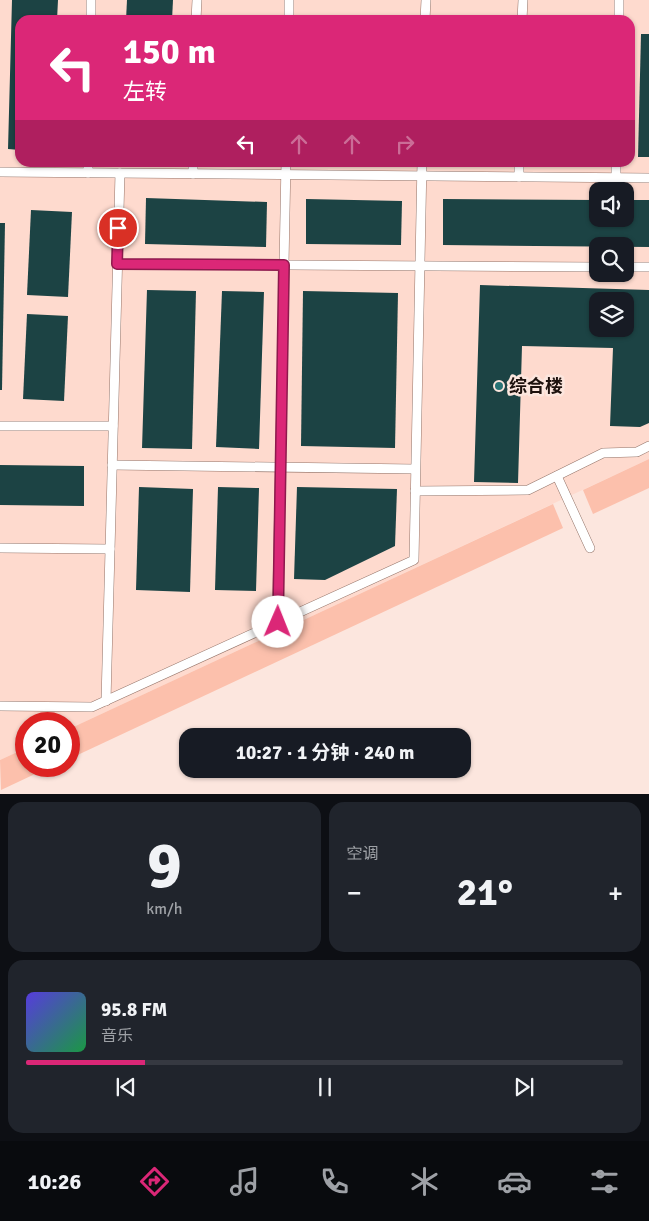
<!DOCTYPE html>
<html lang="zh">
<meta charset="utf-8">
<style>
body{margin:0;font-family:Signika,"Noto Sans SC",sans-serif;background:#20242c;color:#f1f3f6;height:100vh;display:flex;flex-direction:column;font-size:19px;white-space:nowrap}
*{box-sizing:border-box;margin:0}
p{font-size:16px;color:#9ea1a6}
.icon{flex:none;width:28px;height:28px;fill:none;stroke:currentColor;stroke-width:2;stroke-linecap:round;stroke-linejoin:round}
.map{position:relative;height:794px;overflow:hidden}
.details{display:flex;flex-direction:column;gap:8px;padding:8px;background:#0d0f14;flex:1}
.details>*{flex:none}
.hud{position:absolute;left:15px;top:15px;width:620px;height:152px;border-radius:15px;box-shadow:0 1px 4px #0004;background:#db2777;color:#fff;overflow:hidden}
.fabs{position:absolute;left:589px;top:182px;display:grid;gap:10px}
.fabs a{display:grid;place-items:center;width:45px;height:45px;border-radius:10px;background:#171b24;box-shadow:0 1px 4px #0004;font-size:25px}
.speed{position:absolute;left:15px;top:712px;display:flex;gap:10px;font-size:25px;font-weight:700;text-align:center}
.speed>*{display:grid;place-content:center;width:65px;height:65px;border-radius:50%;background:#171b24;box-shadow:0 1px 4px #0004;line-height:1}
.speed .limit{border:8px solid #d22;background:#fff;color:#111}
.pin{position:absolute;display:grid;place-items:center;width:42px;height:42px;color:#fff;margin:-21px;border:2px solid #fff;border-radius:50%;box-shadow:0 1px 5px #0007}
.me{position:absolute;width:55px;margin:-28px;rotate:1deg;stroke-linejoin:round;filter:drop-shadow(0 0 4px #0008)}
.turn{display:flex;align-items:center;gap:18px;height:105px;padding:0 25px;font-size:22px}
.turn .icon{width:65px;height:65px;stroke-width:2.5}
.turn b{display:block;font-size:35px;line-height:42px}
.lanes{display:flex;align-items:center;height:48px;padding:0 25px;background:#0003;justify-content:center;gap:25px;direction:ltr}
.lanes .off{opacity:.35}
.big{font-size:38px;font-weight:700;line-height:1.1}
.details .widget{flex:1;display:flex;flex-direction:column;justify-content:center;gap:8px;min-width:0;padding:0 18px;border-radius:15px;background:#20242c}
.details .dial{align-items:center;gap:0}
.dial b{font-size:65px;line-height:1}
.song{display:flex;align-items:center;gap:15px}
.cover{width:60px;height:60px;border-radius:8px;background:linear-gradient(135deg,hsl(250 70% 55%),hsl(140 70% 35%))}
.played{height:5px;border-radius:2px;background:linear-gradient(90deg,#db2777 20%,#363941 20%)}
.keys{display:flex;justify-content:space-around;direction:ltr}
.heat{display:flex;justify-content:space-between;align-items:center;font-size:28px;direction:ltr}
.details .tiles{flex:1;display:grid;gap:8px;grid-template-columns:1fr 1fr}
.widget:last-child{grid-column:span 2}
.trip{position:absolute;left:179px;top:728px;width:292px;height:50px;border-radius:15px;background:#171b24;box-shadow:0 1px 4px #0004;font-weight:700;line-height:50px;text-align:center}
.menu{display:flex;height:80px;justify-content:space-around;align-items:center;background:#090b0e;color:#9ea1a6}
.menu .icon{width:35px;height:35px}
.menu .current{color:#db2777}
.menu b{font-size:22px;color:#f1f3f6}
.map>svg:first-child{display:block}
.built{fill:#fedace;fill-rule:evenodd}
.green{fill:#fcc0ac}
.building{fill:#1c4344;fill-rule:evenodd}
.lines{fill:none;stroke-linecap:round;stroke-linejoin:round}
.service-casing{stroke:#95756a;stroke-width:10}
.service{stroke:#fff;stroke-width:9}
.route-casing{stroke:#8e194d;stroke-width:12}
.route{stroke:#db2777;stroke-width:9}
.poi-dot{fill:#287274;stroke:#fce6de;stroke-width:2}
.labels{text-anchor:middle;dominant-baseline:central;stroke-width:5;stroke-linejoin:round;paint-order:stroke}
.poi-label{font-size:18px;font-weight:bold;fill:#1e120e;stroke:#fce6de;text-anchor:start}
</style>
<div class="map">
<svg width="649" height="794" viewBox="0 0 649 794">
<rect width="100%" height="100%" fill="#fce6de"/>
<path class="built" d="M0 0H649V459L69 729V724H26V748L0 760ZM20 20H630V162H20ZM598 191H625V219H598ZM598 246H625V274H598ZM598 301H625V329H598Z"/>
<g class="green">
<polygon points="649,459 649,488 593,514 583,490"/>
<polygon points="553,504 563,528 69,759 69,729"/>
<polygon points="26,748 26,766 52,766 1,790 0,760"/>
</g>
<g class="building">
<polygon points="12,0 58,0 57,20 20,20 20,150 8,149"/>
<polygon points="127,0 173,0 172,20 126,20"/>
<polygon points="641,34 649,34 649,157 638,157"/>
<polygon points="146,198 267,202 266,247 145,244"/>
<polygon points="306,199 402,201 401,245 306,244"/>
<polygon points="443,199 598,200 598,219 625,219 625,200 649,200 649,247 443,245"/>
<polygon points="31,210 72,212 68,297 27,295"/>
<polygon points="0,223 5,223 2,390 0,390"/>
<path d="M480 285 649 290V423L640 427 610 426 613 348 522 346 518 483 474 482ZM598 301H625V329H598Z"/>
<polygon points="147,290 196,291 192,449 142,448"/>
<polygon points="222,291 264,292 259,449 216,447"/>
<polygon points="303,291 398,293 395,448 301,446"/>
<polygon points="27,314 68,316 64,401 23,399"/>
<polygon points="0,465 84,466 84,506 0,505"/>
<polygon points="139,487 193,489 190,592 136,590"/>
<polygon points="218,487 259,488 256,591 215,590"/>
<polygon points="297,487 397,489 395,546 325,580 294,579"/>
</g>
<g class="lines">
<defs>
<g id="service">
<polyline points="91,20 91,0"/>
<polyline points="196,20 197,0"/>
<polyline points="289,20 289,0"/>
<polyline points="425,20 426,0"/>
<polyline points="522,20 523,0"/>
<polyline points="619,20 619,0"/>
<polyline points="0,172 649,178"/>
<polyline points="88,173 88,162"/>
<polyline points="193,174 193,162"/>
<polyline points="519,177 519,162"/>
<polyline points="616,178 616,162"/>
<polyline points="117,264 598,267"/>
<polyline points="625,267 649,267"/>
<polyline points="0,426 113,426"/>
<polyline points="112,465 415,469"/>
<polyline points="557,476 590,548"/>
<polyline points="415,491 528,490 603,453 637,452 649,446"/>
<polyline points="0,548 110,549"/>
<polyline points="277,622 286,162"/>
<polyline points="106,701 120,173"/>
<polyline points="0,706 92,707 414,560 422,162"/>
</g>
</defs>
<use href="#service" class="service-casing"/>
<use href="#service" class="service"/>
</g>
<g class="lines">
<defs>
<polyline id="route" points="118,228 117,264 284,265 278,622"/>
</defs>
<use href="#route" class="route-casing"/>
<use href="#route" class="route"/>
</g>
<circle class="poi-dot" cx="499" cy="386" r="5"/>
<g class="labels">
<g class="poi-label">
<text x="509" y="386">综合楼</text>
</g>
</g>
</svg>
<div class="fabs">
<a><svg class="icon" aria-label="sound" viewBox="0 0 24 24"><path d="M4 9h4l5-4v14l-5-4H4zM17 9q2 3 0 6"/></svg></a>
<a><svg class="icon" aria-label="search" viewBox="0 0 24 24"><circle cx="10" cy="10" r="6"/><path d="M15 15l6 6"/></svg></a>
<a><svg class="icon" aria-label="layers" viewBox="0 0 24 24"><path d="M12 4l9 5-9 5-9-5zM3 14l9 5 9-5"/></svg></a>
</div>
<div class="speed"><div class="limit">20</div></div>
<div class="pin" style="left:118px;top:228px;background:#d93025"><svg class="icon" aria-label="arrive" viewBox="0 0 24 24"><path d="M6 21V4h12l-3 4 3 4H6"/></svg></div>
<svg class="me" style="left:278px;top:622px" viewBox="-20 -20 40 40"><circle r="19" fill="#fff"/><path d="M0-13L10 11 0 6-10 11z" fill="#db2777"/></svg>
<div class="trip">10:27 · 1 分钟 · 240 m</div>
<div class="hud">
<div class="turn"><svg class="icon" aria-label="left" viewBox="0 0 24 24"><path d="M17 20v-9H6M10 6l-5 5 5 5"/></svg><div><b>150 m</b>左转</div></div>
<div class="lanes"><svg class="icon" aria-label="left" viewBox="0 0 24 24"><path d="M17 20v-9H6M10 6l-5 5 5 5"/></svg><svg class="icon off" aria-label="ahead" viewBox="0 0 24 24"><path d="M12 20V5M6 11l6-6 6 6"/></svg><svg class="icon off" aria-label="ahead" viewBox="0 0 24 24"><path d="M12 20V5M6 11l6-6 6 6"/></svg><svg class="icon off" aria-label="right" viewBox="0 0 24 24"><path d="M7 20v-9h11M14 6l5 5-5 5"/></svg></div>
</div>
</div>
<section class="details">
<div class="tiles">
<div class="widget dial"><b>9</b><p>km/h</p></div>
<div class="widget"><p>空调</p>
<div class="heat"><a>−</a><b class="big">21°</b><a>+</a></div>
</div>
<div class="widget">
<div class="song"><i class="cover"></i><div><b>95.8 FM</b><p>音乐</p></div></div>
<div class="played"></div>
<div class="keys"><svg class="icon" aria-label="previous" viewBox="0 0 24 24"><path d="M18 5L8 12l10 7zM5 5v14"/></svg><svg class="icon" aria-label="pause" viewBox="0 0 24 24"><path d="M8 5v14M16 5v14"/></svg><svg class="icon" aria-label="next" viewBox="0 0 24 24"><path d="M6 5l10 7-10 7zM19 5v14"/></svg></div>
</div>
</div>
</section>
<nav class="menu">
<b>10:26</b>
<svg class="icon current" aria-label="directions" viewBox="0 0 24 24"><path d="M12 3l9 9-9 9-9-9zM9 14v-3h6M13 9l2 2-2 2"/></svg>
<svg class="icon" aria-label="music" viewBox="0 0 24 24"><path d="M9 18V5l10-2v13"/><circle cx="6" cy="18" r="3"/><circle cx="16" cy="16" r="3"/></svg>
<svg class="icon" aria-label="phone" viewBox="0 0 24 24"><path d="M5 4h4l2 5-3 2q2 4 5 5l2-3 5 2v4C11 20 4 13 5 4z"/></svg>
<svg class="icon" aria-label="climate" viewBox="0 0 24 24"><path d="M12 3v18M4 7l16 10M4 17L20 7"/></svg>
<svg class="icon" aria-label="car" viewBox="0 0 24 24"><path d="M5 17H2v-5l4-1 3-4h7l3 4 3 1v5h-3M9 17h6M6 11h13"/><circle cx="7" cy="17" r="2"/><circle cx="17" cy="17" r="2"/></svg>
<svg class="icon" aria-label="filters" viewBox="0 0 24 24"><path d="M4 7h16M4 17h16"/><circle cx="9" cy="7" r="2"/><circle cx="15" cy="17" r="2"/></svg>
</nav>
